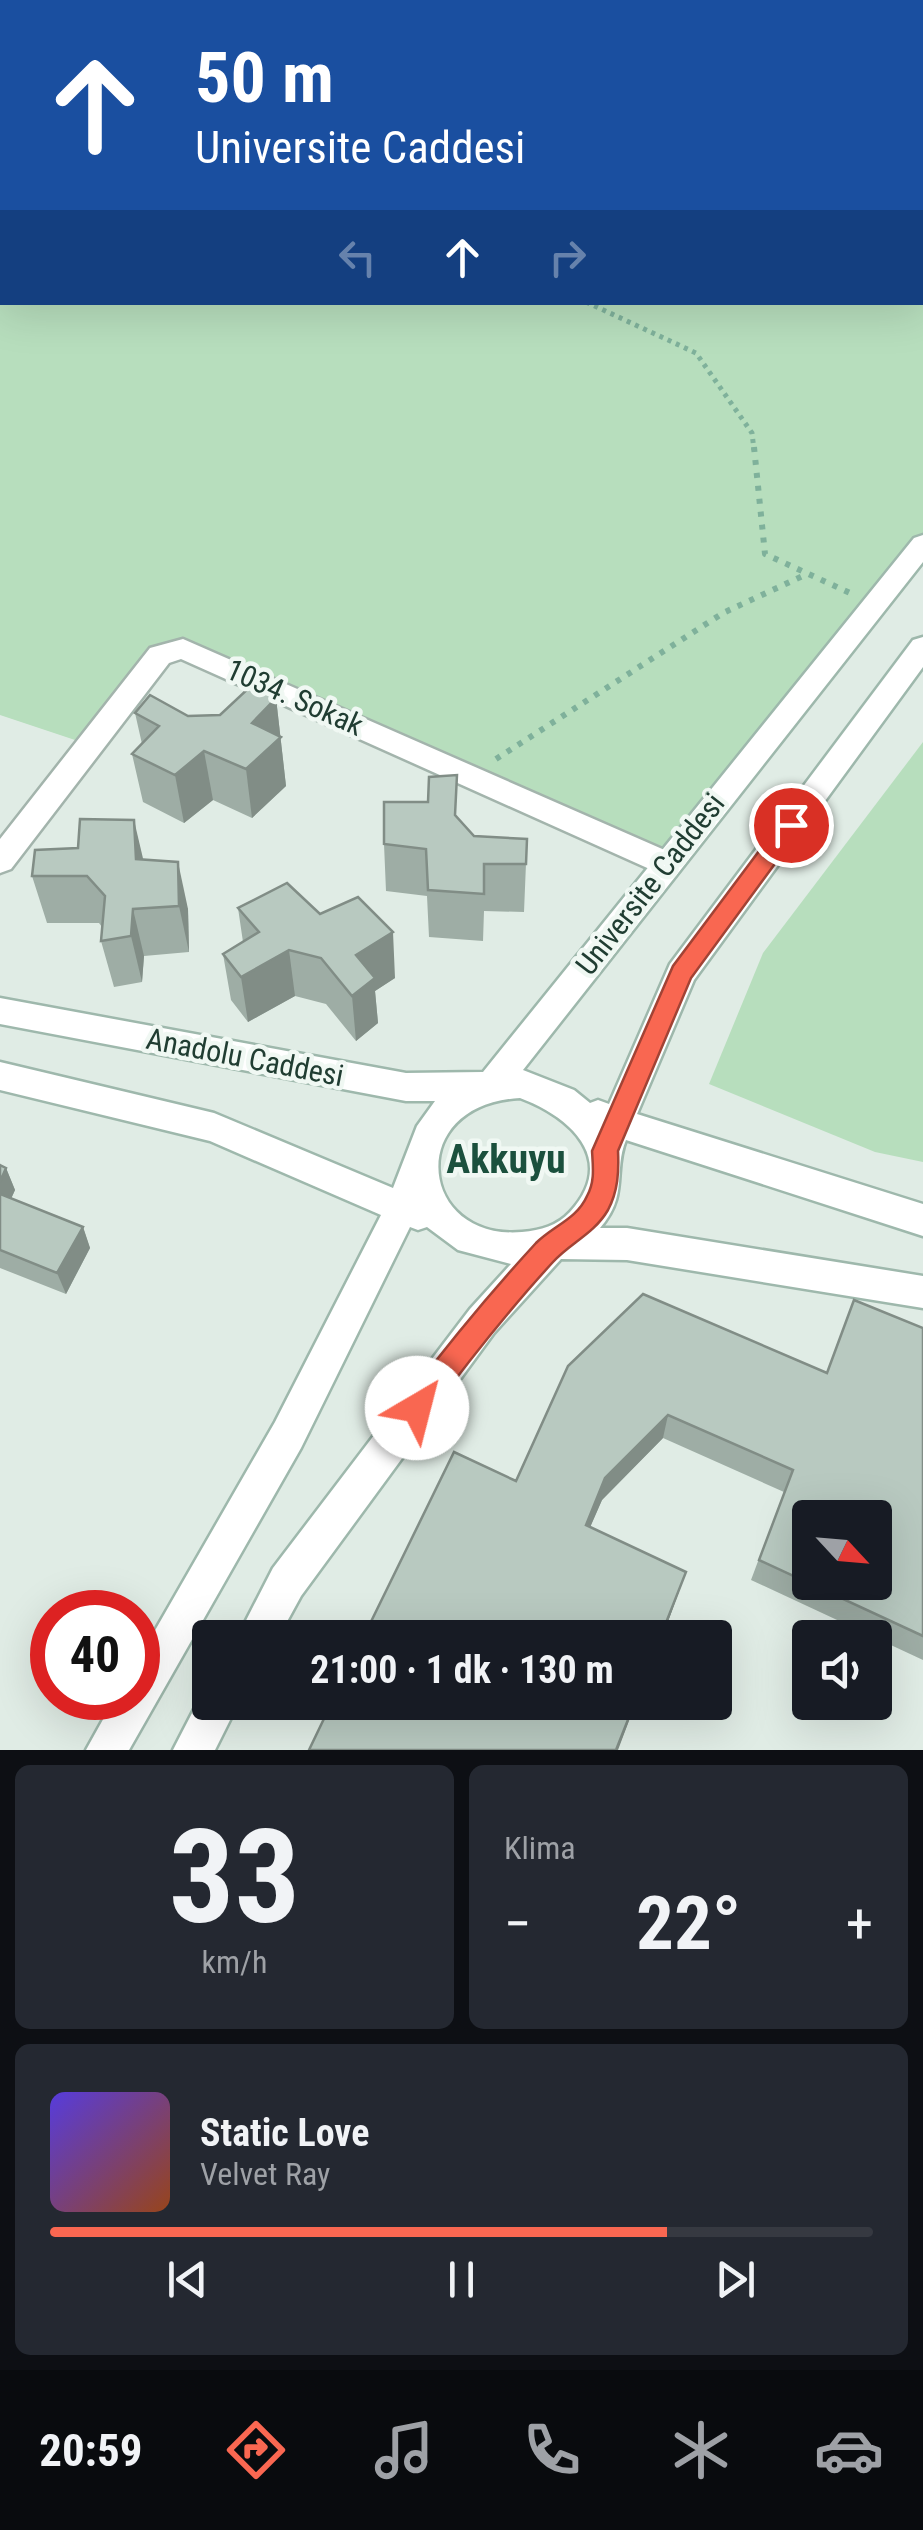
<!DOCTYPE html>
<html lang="tr">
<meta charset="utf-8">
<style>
body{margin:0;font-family:"Roboto Condensed",sans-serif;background:#242831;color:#f1f3f6;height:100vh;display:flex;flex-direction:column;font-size:38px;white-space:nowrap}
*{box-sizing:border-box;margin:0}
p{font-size:32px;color:#9ea1a6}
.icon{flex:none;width:55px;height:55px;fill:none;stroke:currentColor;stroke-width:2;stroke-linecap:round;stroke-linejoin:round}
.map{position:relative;height:1750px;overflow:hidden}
.side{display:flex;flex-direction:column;gap:15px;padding:15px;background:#0d0f14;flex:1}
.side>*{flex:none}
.top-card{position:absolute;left:0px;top:0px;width:925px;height:305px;box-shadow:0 10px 40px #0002;background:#1a4fa0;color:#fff;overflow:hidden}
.needle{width:65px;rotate:116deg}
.fabs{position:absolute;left:792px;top:1500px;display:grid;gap:20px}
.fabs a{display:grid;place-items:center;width:100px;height:100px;border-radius:10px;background:#171b24;box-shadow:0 10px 40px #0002;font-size:50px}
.speed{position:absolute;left:30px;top:1590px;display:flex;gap:20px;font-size:50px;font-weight:700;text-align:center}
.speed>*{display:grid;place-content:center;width:130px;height:130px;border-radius:50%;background:#171b24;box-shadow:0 10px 40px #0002;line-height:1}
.speed .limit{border:15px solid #d22;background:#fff;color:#111}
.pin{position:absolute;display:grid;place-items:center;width:85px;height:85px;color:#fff;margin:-42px;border:5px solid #fff;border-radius:50%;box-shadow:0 2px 10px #0007}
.me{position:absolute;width:110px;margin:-55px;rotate:37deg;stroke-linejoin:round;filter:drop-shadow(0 0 8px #0008)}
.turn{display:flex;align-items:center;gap:35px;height:210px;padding:0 30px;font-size:45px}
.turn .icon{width:130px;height:130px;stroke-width:2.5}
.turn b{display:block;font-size:70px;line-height:85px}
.lanes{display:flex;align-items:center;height:95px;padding:0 30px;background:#0003;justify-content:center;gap:50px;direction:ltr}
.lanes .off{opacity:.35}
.big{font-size:75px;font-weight:700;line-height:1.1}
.side .card{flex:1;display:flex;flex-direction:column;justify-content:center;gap:15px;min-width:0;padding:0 35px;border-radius:15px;background:#242831}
.side .dial{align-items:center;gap:0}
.dial b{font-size:130px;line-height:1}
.song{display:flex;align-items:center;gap:30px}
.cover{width:120px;height:120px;border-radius:15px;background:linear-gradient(135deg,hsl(250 70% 55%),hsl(20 70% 35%))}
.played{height:10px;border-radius:5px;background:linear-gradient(90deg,#f96751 75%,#363941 75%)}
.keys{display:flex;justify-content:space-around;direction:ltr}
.heat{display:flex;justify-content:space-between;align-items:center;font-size:55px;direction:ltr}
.side .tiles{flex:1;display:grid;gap:15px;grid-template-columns:1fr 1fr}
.card:last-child{grid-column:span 2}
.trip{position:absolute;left:192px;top:1620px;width:540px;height:100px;border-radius:10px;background:#171b24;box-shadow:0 10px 40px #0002;font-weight:700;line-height:100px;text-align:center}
.tab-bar{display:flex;height:160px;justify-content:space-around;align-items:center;background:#090b0e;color:#9ea1a6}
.tab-bar .icon{width:70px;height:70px}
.tab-bar .on{color:#f96751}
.tab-bar b{font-size:45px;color:#f1f3f6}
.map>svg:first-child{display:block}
.green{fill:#b7debd}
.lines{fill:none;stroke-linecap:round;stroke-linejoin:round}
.lane-casing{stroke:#a3b4ac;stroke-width:4}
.street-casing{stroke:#a3b4ac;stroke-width:5}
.secondary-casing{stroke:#9eb8ac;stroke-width:5}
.path-far1{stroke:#7fb19b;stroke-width:5;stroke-dasharray:4 5;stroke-linecap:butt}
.path{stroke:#7fb19b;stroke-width:6;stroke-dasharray:5 8;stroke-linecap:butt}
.lane{fill:#fff;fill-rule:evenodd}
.street{fill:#fff;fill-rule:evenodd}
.secondary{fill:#fff;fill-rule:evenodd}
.wall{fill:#9eada5}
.shaded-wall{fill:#818d86}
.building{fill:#b8c9c0;stroke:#818d86;stroke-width:2.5;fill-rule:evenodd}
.route{fill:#f96751;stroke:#a24335;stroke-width:2.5}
.labels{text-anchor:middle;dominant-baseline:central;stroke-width:9;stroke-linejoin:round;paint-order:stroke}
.street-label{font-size:30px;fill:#203d32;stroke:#f0f8f3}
.district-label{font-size:40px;font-weight:bold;fill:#1b503d;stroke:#f0f8f3}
</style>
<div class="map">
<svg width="923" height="1750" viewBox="0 0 923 1750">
<rect width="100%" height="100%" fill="#e0ece5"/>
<g class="green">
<polygon points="0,0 663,0 2,2 2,302 922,302 923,195 923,544 665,863 183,649 160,655 90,745 0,715"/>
<polygon points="923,742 923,1162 875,1152 709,1084 763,953"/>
</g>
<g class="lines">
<defs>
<g id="lane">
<polygon points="847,0 866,0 868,2 849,2"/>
<rect x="922" y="89" width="1" height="8"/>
</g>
<g id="street">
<rect x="922" y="188" width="1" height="14"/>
<polygon points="183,639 676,855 680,863 676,871 665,875 654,871 181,659 169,663 11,869 0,873 0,839 150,648"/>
</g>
<g id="secondary">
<path d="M923 535V562L523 1070 574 1090 590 1103 598 1100 609 1104 670 964 913 640 923 637V667L694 980 637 1114 923 1204V1236L626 1140C613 1171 629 1195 600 1228H627L923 1276V1308L627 1260 561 1259 494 1333 301 1596 278 1638H237L273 1568 470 1309 511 1264 458 1250 427 1227 418 1230 410 1227 301 1448 129 1750H86L115 1698H138V1660L275 1422 381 1215 210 1141 0 1090V1062L214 1113 393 1188 417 1126 435 1101H406L0 1024V998L406 1073 483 1072 914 538ZM520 1098C571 1117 618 1160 570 1212 557 1226 541 1230 522 1232 418 1241 404 1104 520 1098Z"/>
<polygon points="210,1686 210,1702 239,1702 215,1750 173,1750 205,1688"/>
</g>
</defs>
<use href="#lane" class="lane-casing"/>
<use href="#street" class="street-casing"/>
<use href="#secondary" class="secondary-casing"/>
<g class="path-far1">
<polyline points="480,0 489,2"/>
<polyline points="557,2 563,0"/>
<polyline points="586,302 696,353 752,433 754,450"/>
</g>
<g class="path">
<polyline points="754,447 765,554 850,593"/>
<polyline points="496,759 723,613 807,574"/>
</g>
<use href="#lane" class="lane"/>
<use href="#street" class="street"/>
<use href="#secondary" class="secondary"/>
</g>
<g class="wall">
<polygon points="276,698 286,786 252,818 213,800 184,823 143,802 132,754 142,744 135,713 188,716 220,715"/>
<polygon points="457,817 474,836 527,839 524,912 484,911 483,941 429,937 427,896 386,891 384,844"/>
<polygon points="143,860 188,909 189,952 144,956 142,982 114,987 101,941 102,927 99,923 47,923 32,876"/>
<polygon points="238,908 320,914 395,978 375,991 378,1023 356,1041 326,1004 295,996 248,1022 231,1000 223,954 243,942"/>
<polygon points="0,1165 6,1168 15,1190 11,1199 83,1227 90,1248 66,1294 0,1268"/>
<polygon points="923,1328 923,1660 751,1580 784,1492 663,1438 602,1500 590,1527 686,1572 662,1638 363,1638 516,1481 568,1366 826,1373"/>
</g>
<g class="shaded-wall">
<polygon points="276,698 286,786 252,818 246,769 252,723"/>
<polygon points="204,751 213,800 184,823 175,775"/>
<polygon points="134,820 145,867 136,859"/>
<polygon points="178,862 188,909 189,952 179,906"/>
<polygon points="133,909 144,956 142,982 131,936"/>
<polygon points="393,932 395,978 375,991 378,1023 356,1041 352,996 356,955"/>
<polygon points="289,950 295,996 248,1022 241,977"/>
<polygon points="6,1168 15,1190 4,1214 0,1204 0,1182"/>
<polygon points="83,1227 90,1248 66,1294 57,1273"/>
<polygon points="668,1415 663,1438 602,1500 582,1546 586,1525 605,1478"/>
<polygon points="686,1572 662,1638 660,1638"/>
<polygon points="635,1702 636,1702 618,1750 616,1750"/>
</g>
<g class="building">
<polygon points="715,0 768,0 766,2 713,2"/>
<polygon points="252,685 276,698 252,723 281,737 246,769 204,751 175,775 132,754 159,726 135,713 150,695 188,716 220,715"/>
<polygon points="457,775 455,815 474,836 527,839 526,864 484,864 484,894 428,890 426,849 384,844 384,802 428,802 429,777"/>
<polygon points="80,819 134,820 136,859 178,862 179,906 133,909 131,936 101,941 105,896 87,876 32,876 35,850 78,848"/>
<polygon points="287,883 320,914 358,897 393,932 356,955 375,978 352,996 321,958 289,950 241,977 223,954 259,932 238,908"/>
<polygon points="0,1165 6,1168 0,1182"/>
<polygon points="0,1194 83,1227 57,1273 0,1250"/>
<path d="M643 1294 827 1373 854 1300 923 1328V1636L759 1560 793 1470 668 1415 605 1478 586 1525 686 1572 660 1638H363L454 1452 516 1481 568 1366ZM810 1518H875V1582H810Z"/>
<polygon points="332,1702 635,1702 616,1750 309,1750"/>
</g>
<path class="route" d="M791 816 802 825 799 831 691 978 618 1151C619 1172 618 1191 608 1210 594 1234 570 1243 553 1262 507 1312 467 1363 427 1417L417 1421 407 1417 403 1408 407 1398C448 1344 490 1293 536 1243 553 1226 577 1219 587 1196 595 1182 593 1167 592 1151L673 966 783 819Z"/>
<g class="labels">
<g class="street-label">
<text transform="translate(295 697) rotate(24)">1034. Sokak</text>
<text transform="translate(650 884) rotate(-52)">Universite Caddesi</text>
<text transform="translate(245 1057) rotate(11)">Anadolu Caddesi</text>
</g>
<g class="district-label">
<text x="506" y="1159">Akkuyu</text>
</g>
</g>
</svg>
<div class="fabs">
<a><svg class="needle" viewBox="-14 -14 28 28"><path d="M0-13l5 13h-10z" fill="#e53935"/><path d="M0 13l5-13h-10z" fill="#9ea1a6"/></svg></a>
<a><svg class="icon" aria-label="sound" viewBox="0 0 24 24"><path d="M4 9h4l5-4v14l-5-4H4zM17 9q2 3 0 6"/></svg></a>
</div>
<div class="speed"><div class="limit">40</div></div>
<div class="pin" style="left:791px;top:825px;background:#d93025"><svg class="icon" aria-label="arrive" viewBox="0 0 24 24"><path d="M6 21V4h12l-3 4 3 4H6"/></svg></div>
<svg class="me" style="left:417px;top:1408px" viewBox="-20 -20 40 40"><circle r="19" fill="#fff"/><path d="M0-13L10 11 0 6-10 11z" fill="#f96751"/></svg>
<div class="trip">21:00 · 1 dk · 130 m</div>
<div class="top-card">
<div class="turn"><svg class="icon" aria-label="ahead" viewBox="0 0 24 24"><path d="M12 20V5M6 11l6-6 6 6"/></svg><div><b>50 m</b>Universite Caddesi</div></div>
<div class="lanes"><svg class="icon off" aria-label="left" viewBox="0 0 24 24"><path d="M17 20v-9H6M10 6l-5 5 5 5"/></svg><svg class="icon" aria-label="ahead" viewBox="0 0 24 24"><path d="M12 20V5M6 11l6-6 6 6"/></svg><svg class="icon off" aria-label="right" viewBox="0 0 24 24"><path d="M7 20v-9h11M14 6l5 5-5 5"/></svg></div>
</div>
</div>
<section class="side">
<div class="tiles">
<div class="card dial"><b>33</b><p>km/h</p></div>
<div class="card"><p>Klima</p>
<div class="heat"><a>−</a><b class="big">22°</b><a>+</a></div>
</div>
<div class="card">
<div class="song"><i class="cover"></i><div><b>Static Love</b><p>Velvet Ray</p></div></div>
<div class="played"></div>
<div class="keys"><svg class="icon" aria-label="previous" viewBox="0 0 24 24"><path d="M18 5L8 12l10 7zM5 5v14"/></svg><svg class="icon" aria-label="pause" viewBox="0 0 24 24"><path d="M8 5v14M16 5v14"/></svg><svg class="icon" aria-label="next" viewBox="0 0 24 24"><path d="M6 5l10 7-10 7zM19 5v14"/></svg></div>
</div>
</div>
</section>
<nav class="tab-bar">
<b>20:59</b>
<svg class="icon on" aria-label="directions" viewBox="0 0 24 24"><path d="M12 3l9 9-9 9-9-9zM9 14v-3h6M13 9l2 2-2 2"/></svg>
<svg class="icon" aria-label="music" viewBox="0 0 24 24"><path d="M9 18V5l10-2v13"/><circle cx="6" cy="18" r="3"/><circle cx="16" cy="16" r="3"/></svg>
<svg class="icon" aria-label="phone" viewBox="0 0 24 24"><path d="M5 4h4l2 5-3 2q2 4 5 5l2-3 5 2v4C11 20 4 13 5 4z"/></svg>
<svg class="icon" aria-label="climate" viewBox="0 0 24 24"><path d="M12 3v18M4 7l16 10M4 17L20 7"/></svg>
<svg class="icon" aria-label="car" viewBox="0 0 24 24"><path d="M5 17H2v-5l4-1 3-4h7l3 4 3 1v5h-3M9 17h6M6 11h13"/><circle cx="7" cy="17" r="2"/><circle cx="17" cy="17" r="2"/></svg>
</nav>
